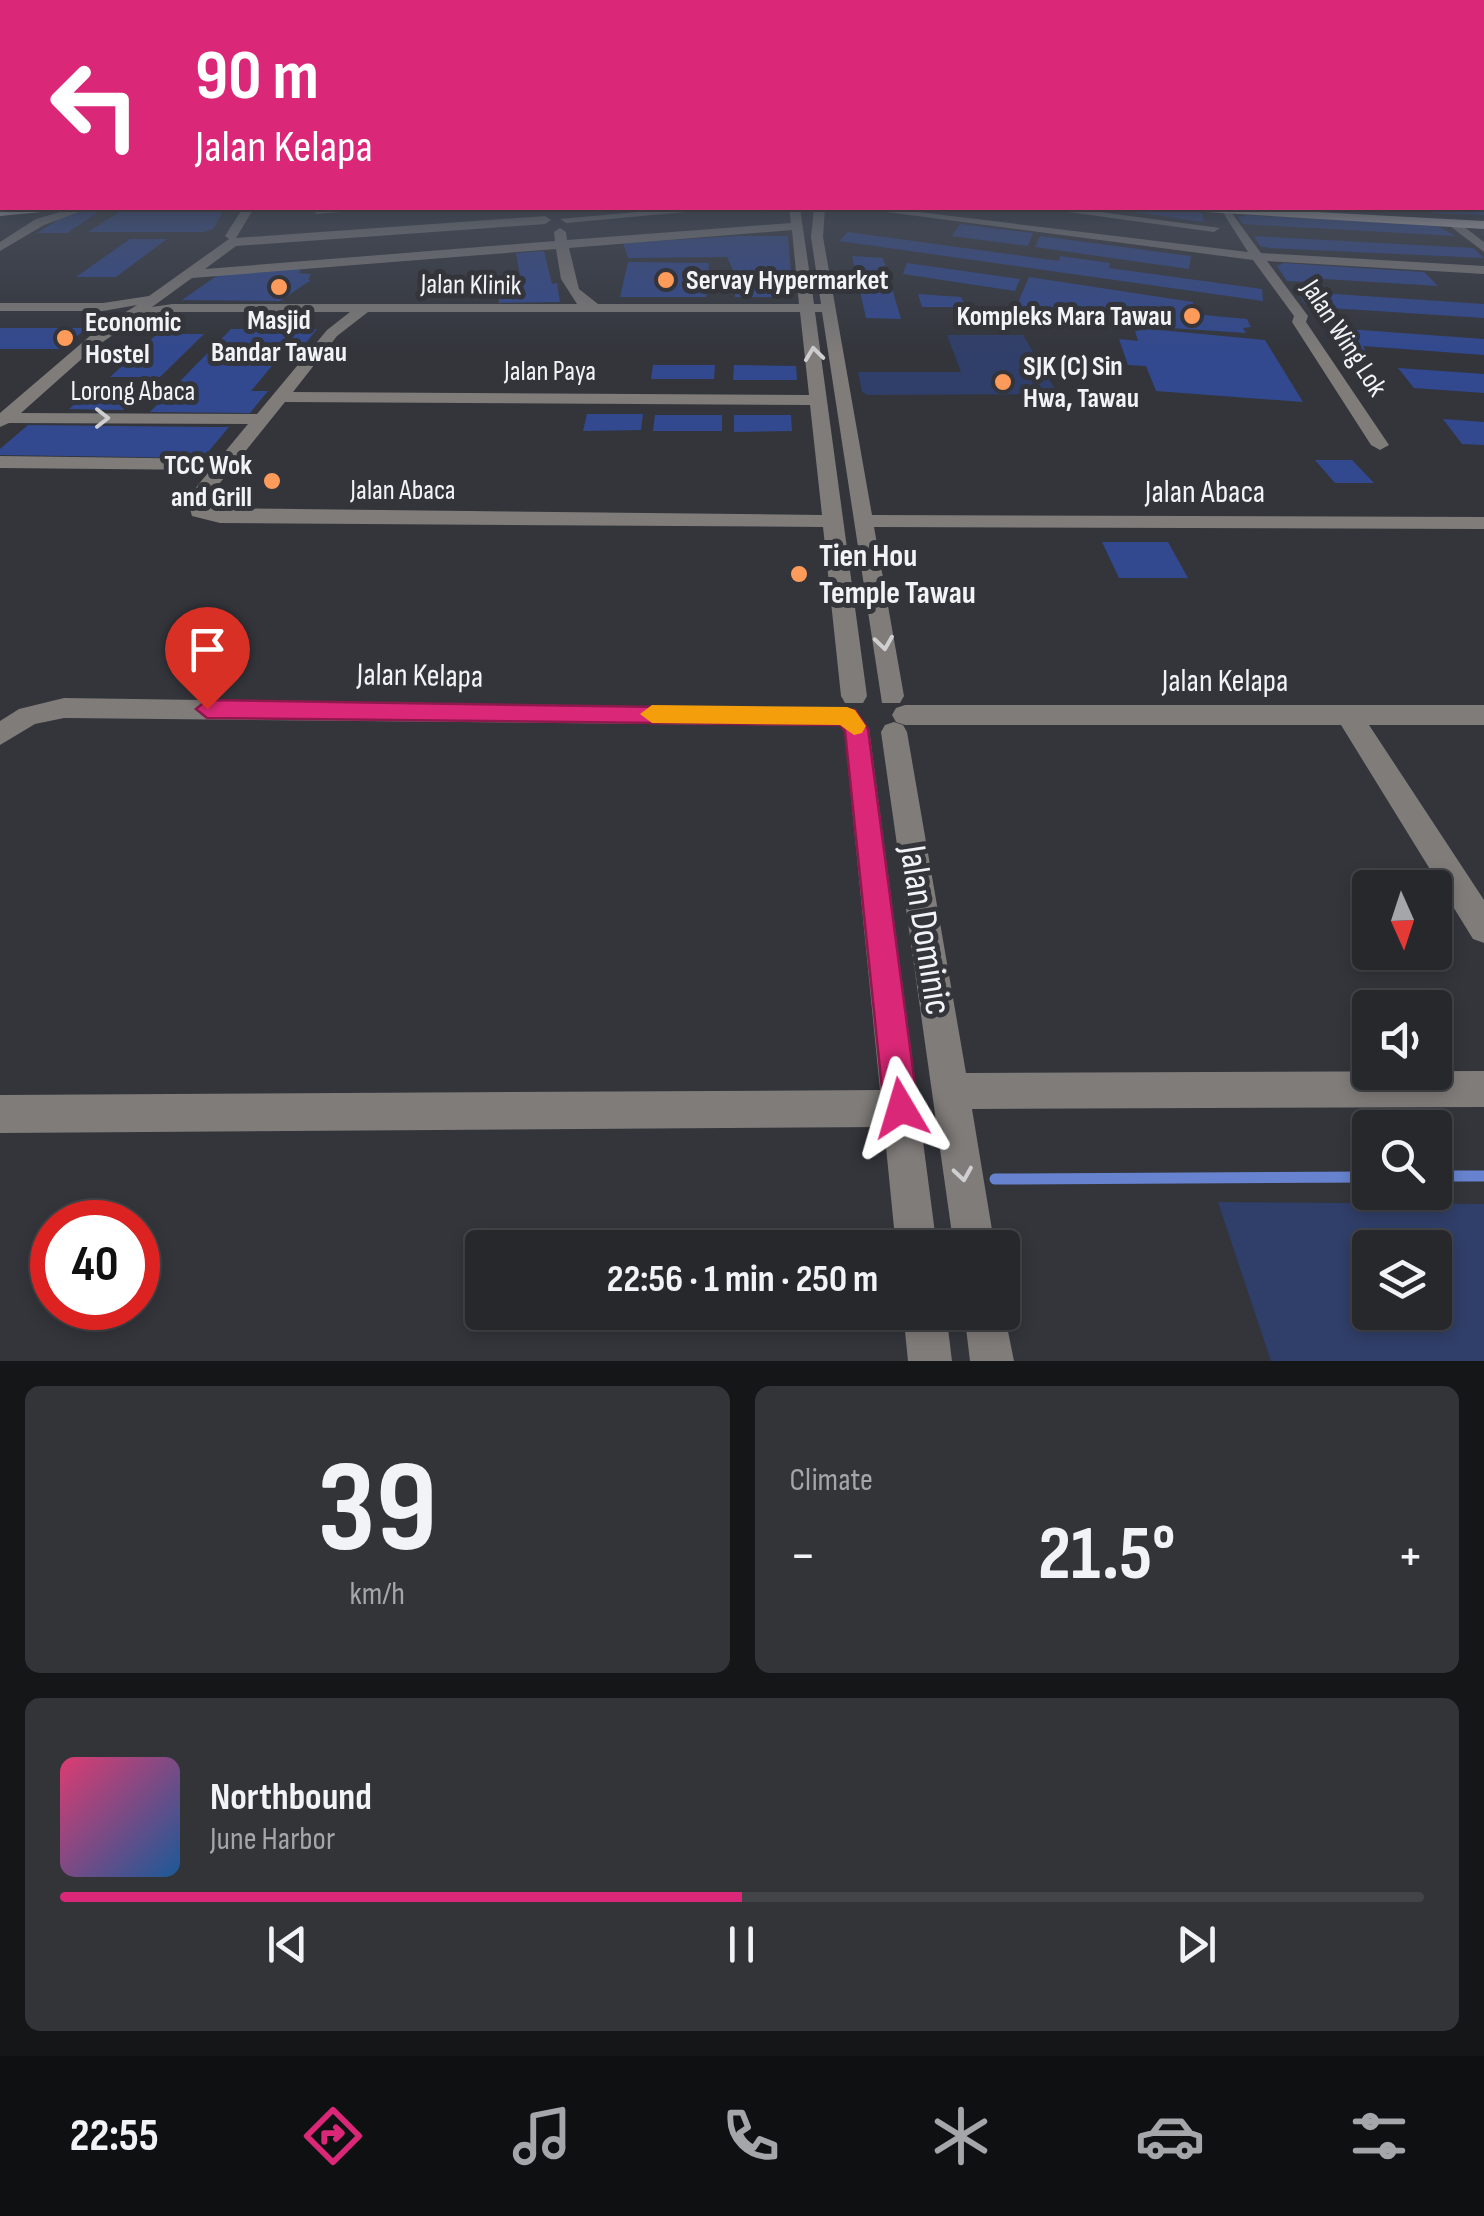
<!DOCTYPE html>
<meta charset="utf-8">
<style>
body{margin:0;font-family:"Sofia Sans Condensed",sans-serif;background:#323438;color:#f1f3f6;height:100vh;display:flex;flex-direction:column;font-size:38px;white-space:nowrap}
*{box-sizing:border-box;margin:0}
p{font-size:32px;color:#a4a6a9}
.icon{flex:none;width:55px;height:55px;fill:none;stroke:currentColor;stroke-width:2;stroke-linecap:round;stroke-linejoin:round}
.map{position:relative;height:1361px;overflow:hidden}
.drawer{display:flex;flex-direction:column;gap:25px;padding:25px;background:#151618;flex:1}
.drawer>*{flex:none}
.banner{position:absolute;left:0px;top:0px;width:1485px;height:210px;box-shadow:0 5px 15px #0003,0 0 0 2px #424448;background:#db2777;color:#fff;overflow:hidden}
.needle{width:65px;rotate:177deg}
.buttons{position:absolute;left:1352px;top:870px;display:grid;gap:20px}
.buttons a{display:grid;place-items:center;width:100px;height:100px;border-radius:10px;background:#26282c;box-shadow:0 5px 15px #0003,0 0 0 2px #424448;font-size:50px}
.speed{position:absolute;left:30px;top:1200px;display:flex;gap:20px;font-size:50px;font-weight:700;text-align:center}
.speed>*{display:grid;place-content:center;width:130px;height:130px;border-radius:50%;background:#26282c;box-shadow:0 5px 15px #0003,0 0 0 2px #424448;line-height:1}
.speed .limit{border:15px solid #d22;background:#fff;color:#111}
.pin{position:absolute;display:grid;place-items:center;width:85px;height:85px;color:#fff;margin:-102px -42px;border-radius:50% 50% 50% 0;rotate:-45deg;box-shadow:0 0 10px #0007}
.pin .icon{rotate:45deg}
.me{position:absolute;width:110px;margin:-55px;rotate:353deg;stroke-linejoin:round;filter:drop-shadow(0 0 8px #0008)}
.turn{display:flex;align-items:center;gap:35px;height:210px;padding:0 30px;font-size:45px}
.turn .icon{width:130px;height:130px;stroke-width:2.5}
.turn b{display:block;font-size:70px;line-height:85px}
.big{font-size:75px;font-weight:700;line-height:1.1}
.drawer .card{flex:1;display:flex;flex-direction:column;justify-content:center;gap:15px;min-width:0;padding:0 35px;border-radius:15px;background:#323438}
.drawer .dial{align-items:center;gap:0}
.dial b{font-size:130px;line-height:1}
.song{display:flex;align-items:center;gap:30px}
.cover{width:120px;height:120px;border-radius:15px;background:linear-gradient(135deg,hsl(340 70% 55%),hsl(210 70% 35%))}
.played{height:10px;border-radius:5px;background:linear-gradient(90deg,#db2777 50%,#424448 50%)}
.keys{display:flex;justify-content:space-around;direction:ltr}
.heat{display:flex;justify-content:space-between;align-items:center;font-size:55px;direction:ltr}
.drawer .tiles{flex:1;display:grid;gap:25px;grid-template-columns:1fr 1fr}
.card:last-child{grid-column:span 2}
.trip{position:absolute;left:465px;top:1230px;width:555px;height:100px;border-radius:10px;background:#26282c;box-shadow:0 5px 15px #0003,0 0 0 2px #424448;font-weight:700;line-height:100px;text-align:center}
.menu{display:flex;height:160px;justify-content:space-around;align-items:center;background:#0f1012;color:#a4a6a9}
.menu .icon{width:70px;height:70px}
.menu .current{color:#db2777}
.menu b{font-size:45px;color:#f1f3f6}
.map>svg:first-child{display:block}
.green{fill:#303f69;fill-rule:evenodd}
.lines{fill:none;stroke-linecap:round;stroke-linejoin:round}
.stream{stroke:#6783cf;stroke-width:11}
.building{fill:#324990}
.minor{fill:#7f7c7a;fill-rule:evenodd}
.major{fill:#c9c2bf;fill-rule:evenodd}
.oneway{stroke:#cfcfd1}
.route{fill:#db2777;stroke:#8e194d;stroke-width:2.5}
.slow{fill:#f59e0b}
.poi-dot{fill:#ff9b5a;stroke:#33353b;stroke-width:4}
.labels{text-anchor:middle;dominant-baseline:central;stroke-width:10;stroke-linejoin:round;paint-order:stroke}
.far-poi-label{font-size:28px;font-weight:bold;fill:#f1f3f6;stroke:#33353b;text-anchor:start}
.far-street-label{font-size:28px;fill:#f1f3f6;stroke:#33353b}
.street-label{font-size:32px;fill:#f1f3f6;stroke:#33353b}
.poi-label{font-size:32px;font-weight:bold;fill:#f1f3f6;stroke:#33353b;text-anchor:start}
.near-street-label{font-size:38px;fill:#f1f3f6;stroke:#33353b}
</style>
<div class="map">
<svg width="1484" height="1361" viewBox="0 0 1484 1361">
<rect width="100%" height="100%" fill="#33353b"/>
<g class="green">
<polygon points="947,335 1023,335 1058,394 868,395 862,392 858,372 961,372"/>
<path d="M1218 1202 1484 1204V1361H1271ZM1370 1248H1435V1312H1370Z"/>
</g>
<g class="lines">
<g class="stream">
<polyline points="1435,1176 1484,1176"/>
<polyline points="995,1179 1370,1177"/>
</g>
</g>
<g class="building">
<polygon points="167,208 225,208 213,229 203,232 88,232 121,211"/>
<polygon points="1106,208 1195,210 1203,214 1203,222"/>
<polygon points="1427,208 1484,208 1484,215 1434,213"/>
<polygon points="82,212 98,212 67,233 37,233 63,217"/>
<polygon points="1246,215 1435,225 1456,236 1243,224 1238,217"/>
<polygon points="960,224 1033,233 1028,246 952,236"/>
<polygon points="848,232 1059,261 1060,256 1110,263 1109,268 1262,289 1263,301 839,241"/>
<polygon points="738,236 788,236 793,297 735,297 735,275 727,257 628,258 623,243"/>
<polygon points="1040,236 1191,256 1189,269 1035,247"/>
<polygon points="1254,236 1473,248 1484,258 1270,248 1260,246"/>
<polygon points="130,239 167,239 116,277 76,277"/>
<polygon points="544,251 552,284 557,283 560,302 499,303 499,295 508,294 507,288 522,287 516,253"/>
<polygon points="852,256 883,258 901,319 866,318"/>
<polygon points="628,262 709,263 706,297 620,297"/>
<polygon points="907,263 1020,279 1015,291 903,274"/>
<polygon points="1283,263 1424,272 1438,286 1308,278 1311,282 1287,281 1277,266"/>
<polygon points="301,269 299,273 311,274 308,280 311,280 280,301 182,300 218,275"/>
<polygon points="1029,277 1193,302 1193,314 1247,319 1251,327 1243,328 1246,333 1171,328 1171,321 1130,315 1128,325 1086,318 1037,321 1038,316 1014,312"/>
<polygon points="1294,288 1317,290 1320,293 1484,304 1484,318 1315,307 1305,304"/>
<polygon points="918,294 961,297 966,307 922,307"/>
<polygon points="0,328 87,328 61,349 0,349"/>
<polygon points="1334,328 1484,339 1484,355 1363,346 1366,351 1341,349 1329,331"/>
<polygon points="231,329 317,329 301,349 286,349 251,391 268,391 250,413 150,412"/>
<polygon points="1149,329 1265,340 1303,402 1156,391 1146,366 1128,365 1119,339 1138,341 1135,331"/>
<polygon points="157,334 204,334 160,377 110,377"/>
<polygon points="653,365 715,365 714,379 651,379"/>
<polygon points="734,365 796,366 797,380 733,380"/>
<polygon points="1398,368 1484,374 1484,393 1414,388"/>
<polygon points="94,387 147,387 123,410 69,409"/>
<polygon points="587,414 643,414 641,430 583,431"/>
<polygon points="655,415 722,415 722,431 653,431"/>
<polygon points="734,415 791,415 792,431 734,432"/>
<polygon points="1443,419 1484,422 1484,445 1462,444"/>
<polygon points="28,425 210,427 229,427 203,458 0,455 0,449"/>
<polygon points="1315,460 1352,460 1374,483 1335,483"/>
<polygon points="1102,542 1168,542 1188,578 1119,578"/>
</g>
<g class="lines">
<g class="minor">
<rect x="1482" y="193" width="2" height="6"/>
<polygon points="74,208 90,208 44,225 0,251 0,242 36,219"/>
<path d="M243 208H254L236 238 545 216 551 220 545 224 236 246 205 269 555 241 554 232 560 228 566 232 567 240 791 223 789 208H800L814 304H821L811 237 814 208H825L823 237 872 515 1484 517V529L874 527 904 696 900 703H882L822 312H815L867 696 863 703H845L841 696 823 527 220 523 192 516 187 499 210 470 0 468V456L219 459 248 424 9 423 0 427V413L97 330 137 305 103 311H0V303H103L149 296 229 239 225 236ZM792 230 799 304H598L579 289 569 248ZM556 249 561 279 577 304H172L152 307 192 278ZM172 312H350L327 330 257 414 21 413 94 348 136 319ZM368 312H800L809 395 293 392 337 336ZM285 402 810 405 822 515 208 508 207 499Z"/>
<polygon points="319,208 392,208 315,214"/>
<polygon points="680,208 729,208 566,223 560,219"/>
<polygon points="856,208 885,208 1248,252 1222,211 1228,208 1261,253 1484,266 1484,274 1267,261 1308,316 1306,322 1389,445 1380,450 1371,445 1292,322 1294,316 1253,260"/>
<polygon points="1039,208 1070,208 1220,228 1214,232"/>
<polygon points="1454,219 1484,242 1484,252 1450,226"/>
<polygon points="64,698 856,709 858,719 869,729 937,1248 896,1248 884,1127 0,1133 0,1095 880,1090 844,726 64,718 35,724 0,745 0,721 19,709"/>
<polygon points="905,705 1484,705 1484,725 1369,725 1484,900 1484,943 1473,939 1341,725 905,725 896,722 892,715 896,708"/>
<polygon points="894,722 903,725 907,732 966,1073 1484,1071 1484,1107 972,1109 995,1248 954,1248 881,732 885,725"/>
<polygon points="1002,1302 1014,1361 970,1361 964,1312 1002,1312"/>
<polygon points="903,1312 946,1312 952,1361 908,1361"/>
</g>
<g class="major">
<polygon points="0,208 83,208 0,216"/>
<polygon points="1184,208 1242,208 1484,221 1484,229 1190,211"/>
</g>
</g>
<defs><path id="oneway-chevron" d="M-2-3.5L2.5 0L-2 3.5" fill="none" stroke-width="1.6" stroke-linecap="round" stroke-linejoin="round" transform="scale(2.5)"/></defs>
<g class="oneway">
<use href="#oneway-chevron" transform="translate(814 354) rotate(-97)"/>
<use href="#oneway-chevron" transform="translate(102 418)"/>
<use href="#oneway-chevron" transform="translate(884 643) rotate(82)"/>
<use href="#oneway-chevron" transform="translate(963 1174) rotate(81)"/>
</g>
<linearGradient id="sky" x2="0" y2="1"><stop stop-color="#1c1d20"/><stop offset="0.46" stop-color="#4a5160"/><stop offset="1" stop-color="#4a5160" stop-opacity="0"/></linearGradient>
<rect width="1484" height="355" fill="url(#sky)"/>
<polygon class="route" points="207,700 855,710 868,729 918,1108 913,1120 901,1125 889,1120 884,1108 845,731 840,725 207,718 196,709"/>
<polygon class="slow" points="652,705 847,707 855,710 866,726 862,733 854,735 840,725 652,723 640,714"/>
<g class="poi-dot">
<circle cx="666" cy="280" r="10"/>
<circle cx="279" cy="287" r="10"/>
<circle cx="1192" cy="316" r="10"/>
<circle cx="65" cy="338" r="10"/>
<circle cx="1003" cy="382" r="10"/>
<circle cx="272" cy="481" r="10"/>
<circle cx="799" cy="574" r="10"/>
</g>
<g class="labels">
<g class="far-poi-label">
<text x="686" y="280">Servay Hypermarket</text>
<text x="1172" y="316" text-anchor="end">Kompleks Mara Tawau</text>
<text x="279" y="320" text-anchor="middle">Masjid<tspan x="279" dy="32">Bandar Tawau</tspan></text>
<text x="85" y="322">Economic<tspan x="85" dy="32">Hostel</tspan></text>
<text x="1023" y="366">SJK (C) Sin<tspan x="1023" dy="32">Hwa, Tawau</tspan></text>
<text x="252" y="465" text-anchor="end">TCC Wok<tspan x="252" dy="32">and Grill</tspan></text>
</g>
<g class="far-street-label">
<text transform="translate(471 285) rotate(1)">Jalan Klinik</text>
<text transform="translate(1344 338) rotate(57)">Jalan Wing Lok</text>
<text x="550" y="371">Jalan Paya</text>
<text x="133" y="391">Lorong Abaca</text>
<text x="403" y="490">Jalan Abaca</text>
</g>
<g class="street-label">
<text x="1205" y="492">Jalan Abaca</text>
<text transform="translate(420 676) rotate(1)">Jalan Kelapa</text>
<text x="1225" y="681">Jalan Kelapa</text>
</g>
<g class="poi-label">
<text x="819" y="556">Tien Hou<tspan x="819" dy="37">Temple Tawau</tspan></text>
</g>
<g class="near-street-label">
<text transform="translate(925 930) rotate(81)">Jalan Dominic</text>
</g>
</g>
</svg>
<div class="buttons">
<a><svg class="needle" viewBox="-14 -14 28 28"><path d="M0-13l5 13h-10z" fill="#e53935"/><path d="M0 13l5-13h-10z" fill="#a4a6a9"/></svg></a>
<a><svg class="icon" aria-label="sound" viewBox="0 0 24 24"><path d="M4 9h4l5-4v14l-5-4H4zM17 9q2 3 0 6"/></svg></a>
<a><svg class="icon" aria-label="search" viewBox="0 0 24 24"><circle cx="10" cy="10" r="6"/><path d="M15 15l6 6"/></svg></a>
<a><svg class="icon" aria-label="layers" viewBox="0 0 24 24"><path d="M12 4l9 5-9 5-9-5zM3 14l9 5 9-5"/></svg></a>
</div>
<div class="speed"><div class="limit">40</div></div>
<div class="pin" style="left:207px;top:709px;background:#d93025"><svg class="icon" aria-label="arrive" viewBox="0 0 24 24"><path d="M6 21V4h12l-3 4 3 4H6"/></svg></div>
<svg class="me" style="left:901px;top:1108px" viewBox="-20 -20 40 40"><path d="M0-17L14 15 0 8-14 15z" fill="#db2777" stroke="#fff" stroke-width="4"/></svg>
<div class="trip">22:56 · 1 min · 250 m</div>
<div class="banner">
<div class="turn"><svg class="icon" aria-label="left" viewBox="0 0 24 24"><path d="M17 20v-9H6M10 6l-5 5 5 5"/></svg><div><b>90 m</b>Jalan Kelapa</div></div>
</div>
</div>
<section class="drawer">
<div class="tiles">
<div class="card dial"><b>39</b><p>km/h</p></div>
<div class="card"><p>Climate</p>
<div class="heat"><a>−</a><b class="big">21.5°</b><a>+</a></div>
</div>
<div class="card">
<div class="song"><i class="cover"></i><div><b>Northbound</b><p>June Harbor</p></div></div>
<div class="played"></div>
<div class="keys"><svg class="icon" aria-label="previous" viewBox="0 0 24 24"><path d="M18 5L8 12l10 7zM5 5v14"/></svg><svg class="icon" aria-label="pause" viewBox="0 0 24 24"><path d="M8 5v14M16 5v14"/></svg><svg class="icon" aria-label="next" viewBox="0 0 24 24"><path d="M6 5l10 7-10 7zM19 5v14"/></svg></div>
</div>
</div>
</section>
<nav class="menu">
<b>22:55</b>
<svg class="icon current" aria-label="directions" viewBox="0 0 24 24"><path d="M12 3l9 9-9 9-9-9zM9 14v-3h6M13 9l2 2-2 2"/></svg>
<svg class="icon" aria-label="music" viewBox="0 0 24 24"><path d="M9 18V5l10-2v13"/><circle cx="6" cy="18" r="3"/><circle cx="16" cy="16" r="3"/></svg>
<svg class="icon" aria-label="phone" viewBox="0 0 24 24"><path d="M5 4h4l2 5-3 2q2 4 5 5l2-3 5 2v4C11 20 4 13 5 4z"/></svg>
<svg class="icon" aria-label="climate" viewBox="0 0 24 24"><path d="M12 3v18M4 7l16 10M4 17L20 7"/></svg>
<svg class="icon" aria-label="car" viewBox="0 0 24 24"><path d="M5 17H2v-5l4-1 3-4h7l3 4 3 1v5h-3M9 17h6M6 11h13"/><circle cx="7" cy="17" r="2"/><circle cx="17" cy="17" r="2"/></svg>
<svg class="icon" aria-label="filters" viewBox="0 0 24 24"><path d="M4 7h16M4 17h16"/><circle cx="9" cy="7" r="2"/><circle cx="15" cy="17" r="2"/></svg>
</nav>
